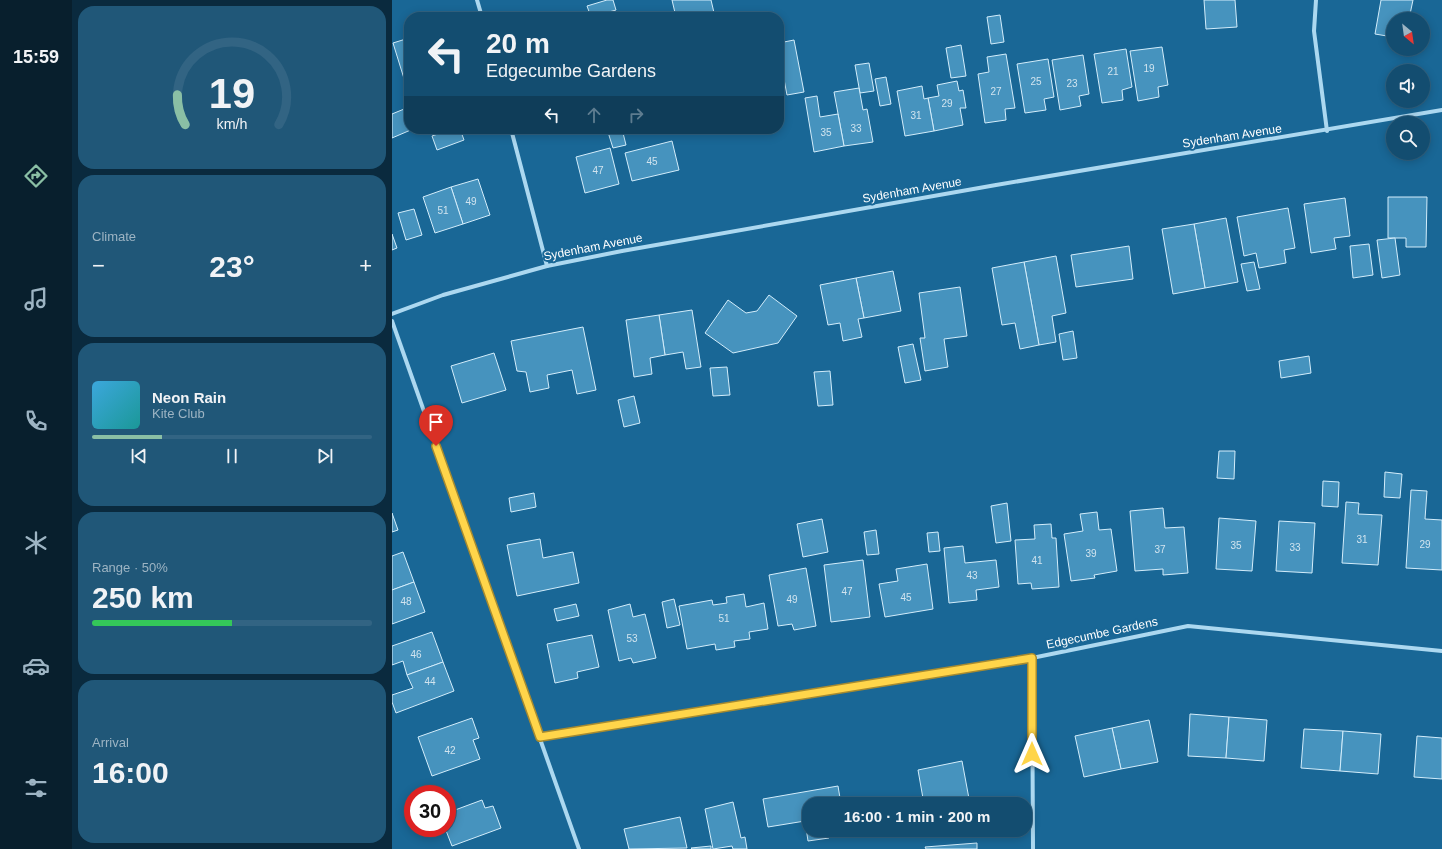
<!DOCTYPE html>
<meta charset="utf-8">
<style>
body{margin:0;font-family:Helvetica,sans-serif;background:#205778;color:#f1f3f6;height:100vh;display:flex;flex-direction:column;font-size:15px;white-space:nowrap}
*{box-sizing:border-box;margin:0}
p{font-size:13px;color:#9db4c3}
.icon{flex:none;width:22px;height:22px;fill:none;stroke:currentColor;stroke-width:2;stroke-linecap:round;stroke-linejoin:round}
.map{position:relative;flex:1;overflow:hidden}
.panel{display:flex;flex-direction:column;gap:6px;padding:6px;background:#0a2a3e;width:320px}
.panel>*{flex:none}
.guide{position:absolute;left:12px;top:12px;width:380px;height:122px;border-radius:16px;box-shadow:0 2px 10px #0003,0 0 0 1px #326483;background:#134d70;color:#f1f3f6;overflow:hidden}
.needle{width:26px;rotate:151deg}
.controls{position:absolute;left:994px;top:12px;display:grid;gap:8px}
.controls a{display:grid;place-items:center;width:44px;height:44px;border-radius:50%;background:#134d70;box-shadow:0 2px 10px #0003,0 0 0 1px #326483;font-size:20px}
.speed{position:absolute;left:12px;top:785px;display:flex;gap:8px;font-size:20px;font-weight:700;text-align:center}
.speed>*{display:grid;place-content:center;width:52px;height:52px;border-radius:50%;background:#134d70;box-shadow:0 2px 10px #0003,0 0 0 1px #326483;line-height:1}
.speed .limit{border:6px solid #d22;background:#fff;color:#111}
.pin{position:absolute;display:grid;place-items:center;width:34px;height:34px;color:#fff;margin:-41px -17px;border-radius:50% 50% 50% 0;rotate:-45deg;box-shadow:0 0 4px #0007}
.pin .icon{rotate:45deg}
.me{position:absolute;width:44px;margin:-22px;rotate:0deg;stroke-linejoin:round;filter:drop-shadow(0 0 3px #0008)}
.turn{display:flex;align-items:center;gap:14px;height:84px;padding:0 16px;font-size:18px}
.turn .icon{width:52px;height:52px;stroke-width:2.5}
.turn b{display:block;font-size:28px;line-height:34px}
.lanes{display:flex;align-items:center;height:38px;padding:0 16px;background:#0003;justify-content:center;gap:20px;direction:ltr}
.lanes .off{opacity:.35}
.big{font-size:30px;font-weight:700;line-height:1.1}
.panel .card{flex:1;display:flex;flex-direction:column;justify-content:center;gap:6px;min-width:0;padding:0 14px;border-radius:16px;background:#205778}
.panel .dial{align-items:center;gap:0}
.dial svg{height:104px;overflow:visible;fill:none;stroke:#326483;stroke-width:7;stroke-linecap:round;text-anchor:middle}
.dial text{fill:#f1f3f6;stroke:none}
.song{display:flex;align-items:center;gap:12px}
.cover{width:48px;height:48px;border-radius:6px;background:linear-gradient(135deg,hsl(200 70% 55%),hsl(180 70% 35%))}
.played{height:4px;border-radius:2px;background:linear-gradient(90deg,#8abfa5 25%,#326483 25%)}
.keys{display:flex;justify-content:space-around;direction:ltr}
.heat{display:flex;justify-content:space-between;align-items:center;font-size:22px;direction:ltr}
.charge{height:6px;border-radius:3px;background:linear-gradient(90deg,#34c759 50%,#326483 0)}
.trip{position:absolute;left:410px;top:797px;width:230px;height:40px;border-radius:16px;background:#134d70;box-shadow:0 2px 10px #0003,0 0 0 1px #326483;font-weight:700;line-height:40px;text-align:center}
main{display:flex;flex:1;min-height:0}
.menu{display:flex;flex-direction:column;width:72px;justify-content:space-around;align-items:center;background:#081f2d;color:#9db4c3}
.menu .icon{width:28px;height:28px}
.menu .current{color:#8abfa5}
.menu b{font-size:18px;color:#f1f3f6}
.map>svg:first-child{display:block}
.building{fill:#4693be;stroke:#d3edfb}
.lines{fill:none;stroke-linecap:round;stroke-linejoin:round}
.minor{stroke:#acd8f0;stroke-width:4}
.route-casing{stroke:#a68a30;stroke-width:10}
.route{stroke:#ffd54a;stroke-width:7}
.labels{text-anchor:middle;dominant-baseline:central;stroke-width:4;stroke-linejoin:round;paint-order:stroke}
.number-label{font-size:10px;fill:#d1e4ef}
.street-label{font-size:12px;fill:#fff;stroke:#196796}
</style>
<main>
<nav class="menu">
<b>15:59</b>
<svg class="icon current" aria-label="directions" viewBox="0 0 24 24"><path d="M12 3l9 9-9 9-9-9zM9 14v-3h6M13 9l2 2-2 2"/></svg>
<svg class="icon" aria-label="music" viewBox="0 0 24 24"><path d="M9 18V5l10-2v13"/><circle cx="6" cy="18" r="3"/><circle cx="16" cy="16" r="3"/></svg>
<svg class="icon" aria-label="phone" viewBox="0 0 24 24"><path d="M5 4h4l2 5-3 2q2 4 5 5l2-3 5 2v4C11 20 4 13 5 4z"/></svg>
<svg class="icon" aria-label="climate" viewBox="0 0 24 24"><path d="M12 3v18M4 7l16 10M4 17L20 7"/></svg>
<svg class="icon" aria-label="car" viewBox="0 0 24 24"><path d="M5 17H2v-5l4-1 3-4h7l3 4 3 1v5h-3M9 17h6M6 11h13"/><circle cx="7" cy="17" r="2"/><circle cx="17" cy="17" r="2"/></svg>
<svg class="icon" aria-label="filters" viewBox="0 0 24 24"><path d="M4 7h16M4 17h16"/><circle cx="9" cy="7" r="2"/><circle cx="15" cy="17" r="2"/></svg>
</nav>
<section class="panel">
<div class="card dial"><svg viewBox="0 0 100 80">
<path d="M14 69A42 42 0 1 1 86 69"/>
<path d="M14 69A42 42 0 0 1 8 46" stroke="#8abfa5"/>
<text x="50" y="56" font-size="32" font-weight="700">19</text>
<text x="50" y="72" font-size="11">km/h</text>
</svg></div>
<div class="card"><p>Climate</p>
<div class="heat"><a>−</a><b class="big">23°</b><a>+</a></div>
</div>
<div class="card">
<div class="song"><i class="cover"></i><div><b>Neon Rain</b><p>Kite Club</p></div></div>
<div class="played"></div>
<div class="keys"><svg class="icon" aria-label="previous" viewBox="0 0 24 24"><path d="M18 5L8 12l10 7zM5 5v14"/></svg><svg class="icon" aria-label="pause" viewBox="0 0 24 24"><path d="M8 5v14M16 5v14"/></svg><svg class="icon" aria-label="next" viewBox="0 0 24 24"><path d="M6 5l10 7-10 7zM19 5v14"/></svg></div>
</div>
<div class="card"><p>Range · 50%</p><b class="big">250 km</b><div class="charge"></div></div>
<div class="card"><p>Arrival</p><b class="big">16:00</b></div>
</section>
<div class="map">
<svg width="1050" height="849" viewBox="0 0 1050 849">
<rect width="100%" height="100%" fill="#196796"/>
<g class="building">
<polygon points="215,0 221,0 224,10 199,17 195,6"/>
<polygon points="280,0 319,0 323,17 284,17"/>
<polygon points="812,0 843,0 845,27 814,29"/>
<polygon points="989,0 1021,0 1017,19 1001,19 1001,37 983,34"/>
<polygon points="608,15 612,42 599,44 595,17"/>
<polygon points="17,38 17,84 14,85 1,43"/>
<polygon points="402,40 412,92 395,95 387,53 387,43"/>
<polygon points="569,45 574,76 559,78 554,48"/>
<polygon points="770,47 776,85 766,87 767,97 746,101 738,51"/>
<polygon points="734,49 740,87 730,90 731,100 710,103 702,54"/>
<polygon points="614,54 623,108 613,109 614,120 593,123 586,74 597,72 595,57"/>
<polygon points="691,55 697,94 687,96 689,106 668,110 660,60"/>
<polygon points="656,59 662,97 652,99 654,110 633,113 625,64"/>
<polygon points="477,63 482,91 468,93 463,65"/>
<polygon points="494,77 499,104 488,106 483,79"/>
<polygon points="565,81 567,91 571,90 574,108 568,108 571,125 542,131 536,98 547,96 545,85"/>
<polygon points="530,86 532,99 536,98 542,131 513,136 505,91"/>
<polygon points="467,88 471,110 475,109 481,142 452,146 442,92"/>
<polygon points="425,96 428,117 446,114 452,146 422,152 413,98"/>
<polygon points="17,107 17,129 21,129 0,138 0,114"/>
<polygon points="61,129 68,129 72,140 45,150 40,136"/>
<polygon points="215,129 230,129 234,145 221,148"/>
<polygon points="280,141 287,170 240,181 233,153"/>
<polygon points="218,148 227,184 193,193 184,157"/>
<polygon points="86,179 98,215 71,224 59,187"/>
<polygon points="59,187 71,224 43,233 31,197"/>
<polygon points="996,197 1035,197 1034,247 1014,247 1014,238 996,238"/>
<polygon points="953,198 958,236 942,238 944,249 919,253 912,204"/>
<polygon points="896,208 903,248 892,250 894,263 867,268 864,253 852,256 845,217"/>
<polygon points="22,209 30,235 14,240 6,213"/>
<polygon points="834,218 846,282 813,288 802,224"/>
<polygon points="802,224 813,288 781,294 770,229"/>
<polygon points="0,234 5,248 0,250"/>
<polygon points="1003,238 1008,275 990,278 985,240"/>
<polygon points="977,244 981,275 961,278 958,246"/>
<polygon points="737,246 741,279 684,287 679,255"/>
<polygon points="664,256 674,313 660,316 664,342 647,345 632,262"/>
<polygon points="632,262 647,345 628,349 623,323 610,325 600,268"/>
<polygon points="862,262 868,289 855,291 849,264"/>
<polygon points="501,271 509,311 472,318 464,278"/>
<polygon points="464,278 472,318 466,319 470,337 451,341 448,323 436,325 428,285"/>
<polygon points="568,287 575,336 552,339 556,367 533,371 528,338 533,338 527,293"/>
<polygon points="377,295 405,316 386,343 341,353 313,333 336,300 354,313 365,311"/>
<polygon points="300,310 309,367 294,369 291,352 273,355 267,315"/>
<polygon points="267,315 273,355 258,358 260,374 242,377 234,320"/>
<polygon points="191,327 204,390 185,394 180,370 155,375 157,388 138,392 134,372 125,371 119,341"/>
<polygon points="681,331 685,358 671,360 667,334"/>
<polygon points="521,344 529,380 513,383 506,347"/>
<polygon points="102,353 114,390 70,403 59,366"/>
<polygon points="917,356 919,373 889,378 887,361"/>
<polygon points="335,367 338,395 321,396 318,368"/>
<polygon points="438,371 441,405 426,406 422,372"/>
<polygon points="242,396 248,423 232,427 226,400"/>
<polygon points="827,451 843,451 842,479 825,478"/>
<polygon points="993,472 1010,474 1008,498 992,497"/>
<polygon points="931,481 947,482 946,507 930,506"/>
<polygon points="1019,490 1035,491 1033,519 1050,520 1050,570 1014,568"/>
<polygon points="142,493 144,507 119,512 117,498"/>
<polygon points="954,502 967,503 966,514 990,515 986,565 950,563"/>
<polygon points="615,503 619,541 604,543 599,506"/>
<polygon points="771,508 773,528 792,527 796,573 771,575 771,569 743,571 738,511"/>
<polygon points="705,512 707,530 719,529 725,571 702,575 703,578 679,581 672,534 691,531 688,514"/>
<polygon points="0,513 6,530 0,532"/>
<polygon points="827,518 864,521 860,571 824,569"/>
<polygon points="430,519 436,552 411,557 405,524"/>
<polygon points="887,521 923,523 920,573 884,571"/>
<polygon points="659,524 660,538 664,538 667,587 640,589 639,583 626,584 623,540 643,539 642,525"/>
<polygon points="484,530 487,554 475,555 472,532"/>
<polygon points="546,532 548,551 537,552 535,533"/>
<polygon points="148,539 151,558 181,552 187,583 125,596 115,545"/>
<polygon points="571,546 573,563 604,560 607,587 584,590 585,600 557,603 552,548"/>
<polygon points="11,552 22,582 0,590 0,556"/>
<polygon points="471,560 478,617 439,622 432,565"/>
<polygon points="535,564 541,609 493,617 487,584 506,581 504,569"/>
<polygon points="414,568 424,626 402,630 400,624 386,626 377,575"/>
<polygon points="22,582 33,612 0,624 0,590"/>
<polygon points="352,594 354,607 372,603 376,629 357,632 358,639 342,641 343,647 324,650 323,644 295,649 287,606 320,600 321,605 335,603 334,597"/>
<polygon points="282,599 288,625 275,628 270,602"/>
<polygon points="184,604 187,616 165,621 162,609"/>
<polygon points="238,604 241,617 253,614 264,658 241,663 239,658 227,661 216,610"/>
<polygon points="40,632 51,662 15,675 11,661 0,665 0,646"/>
<polygon points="200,635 207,667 185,672 186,678 163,683 155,644"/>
<polygon points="51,662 62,691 4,713 0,702 0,695 21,688 15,675"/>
<polygon points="798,714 837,717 834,758 796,756"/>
<polygon points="837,717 875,720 872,761 834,758"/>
<polygon points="80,718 87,738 81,740 88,759 40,776 26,737"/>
<polygon points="757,720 766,762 729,769 720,728"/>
<polygon points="720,728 729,769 692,777 683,736"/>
<polygon points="912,729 951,731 948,771 909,768"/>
<polygon points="951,731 989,734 986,774 948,771"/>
<polygon points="1025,736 1050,738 1050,779 1022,777"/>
<polygon points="570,761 578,804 532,804 526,770"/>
<polygon points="446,786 449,804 417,804 417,830 447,830 436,832 437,838 416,841 413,821 376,827 371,799"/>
<polygon points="90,800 93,808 101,806 109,828 60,846 53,828 55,828 55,813"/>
<polygon points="341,802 349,838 353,837 355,849 341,849 340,846 321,849 313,809"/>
<polygon points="288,817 295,848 237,849 232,829"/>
<polygon points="585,843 585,849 534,849 533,847"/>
<polygon points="319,846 319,849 300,849 299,848"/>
</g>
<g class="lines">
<g class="minor">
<polyline points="85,0 90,17"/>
<polyline points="924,0 922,31 935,131"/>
<polyline points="119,129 155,266"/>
<polyline points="0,314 51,295 155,266 230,251 604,185 1050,110"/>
<polyline points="0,321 187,849"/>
<polyline points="640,658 641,849"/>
<polyline points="148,737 640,658 796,626 1050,651"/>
</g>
</g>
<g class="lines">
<defs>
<polyline id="route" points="44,446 148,737 640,658 640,754"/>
</defs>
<use href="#route" class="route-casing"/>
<use href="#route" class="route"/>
</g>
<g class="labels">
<g class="number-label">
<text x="757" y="68">19</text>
<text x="721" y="71">21</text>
<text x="644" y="81">25</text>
<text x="680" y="83">23</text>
<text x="604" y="91">27</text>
<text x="555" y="103">29</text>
<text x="524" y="115">31</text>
<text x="464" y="128">33</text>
<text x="434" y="132">35</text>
<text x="260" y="161">45</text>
<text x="206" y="170">47</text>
<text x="79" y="201">49</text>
<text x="51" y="210">51</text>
<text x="970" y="539">31</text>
<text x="1033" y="544">29</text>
<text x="844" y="545">35</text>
<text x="903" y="547">33</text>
<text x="768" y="549">37</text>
<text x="699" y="553">39</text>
<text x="645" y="560">41</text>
<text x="580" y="575">43</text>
<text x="455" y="591">47</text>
<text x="514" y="597">45</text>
<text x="400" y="599">49</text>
<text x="14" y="601">48</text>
<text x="332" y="618">51</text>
<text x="240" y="638">53</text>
<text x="24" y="654">46</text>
<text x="38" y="681">44</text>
<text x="58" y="750">42</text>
</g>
<g class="street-label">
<text transform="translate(840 136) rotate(-9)">Sydenham Avenue</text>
<text transform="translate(520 190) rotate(-10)">Sydenham Avenue</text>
<text transform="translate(201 247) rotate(-11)">Sydenham Avenue</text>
<text transform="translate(710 633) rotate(-12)">Edgecumbe Gardens</text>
</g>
</g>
</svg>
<div class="controls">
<a><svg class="needle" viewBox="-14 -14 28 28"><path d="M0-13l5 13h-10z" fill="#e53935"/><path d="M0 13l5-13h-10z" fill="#9db4c3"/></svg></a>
<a><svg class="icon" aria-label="sound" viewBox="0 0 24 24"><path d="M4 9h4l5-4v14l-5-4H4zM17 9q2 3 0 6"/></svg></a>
<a><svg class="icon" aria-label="search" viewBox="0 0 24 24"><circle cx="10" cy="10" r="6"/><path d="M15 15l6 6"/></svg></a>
</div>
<div class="speed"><div class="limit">30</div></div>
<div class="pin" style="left:44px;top:446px;background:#d93025"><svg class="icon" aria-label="arrive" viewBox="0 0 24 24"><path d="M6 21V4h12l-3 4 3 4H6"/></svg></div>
<svg class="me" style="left:640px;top:754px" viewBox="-20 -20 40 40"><path d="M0-17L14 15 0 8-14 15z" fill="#ffd54a" stroke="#fff" stroke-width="4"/></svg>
<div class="trip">16:00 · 1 min · 200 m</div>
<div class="guide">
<div class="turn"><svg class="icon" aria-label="left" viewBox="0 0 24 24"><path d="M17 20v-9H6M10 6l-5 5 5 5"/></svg><div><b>20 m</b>Edgecumbe Gardens</div></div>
<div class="lanes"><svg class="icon" aria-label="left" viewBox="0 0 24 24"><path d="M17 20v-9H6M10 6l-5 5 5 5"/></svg><svg class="icon off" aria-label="ahead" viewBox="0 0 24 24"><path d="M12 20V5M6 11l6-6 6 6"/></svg><svg class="icon off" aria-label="right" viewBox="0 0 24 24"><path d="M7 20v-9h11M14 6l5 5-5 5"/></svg></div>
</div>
</div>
</main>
